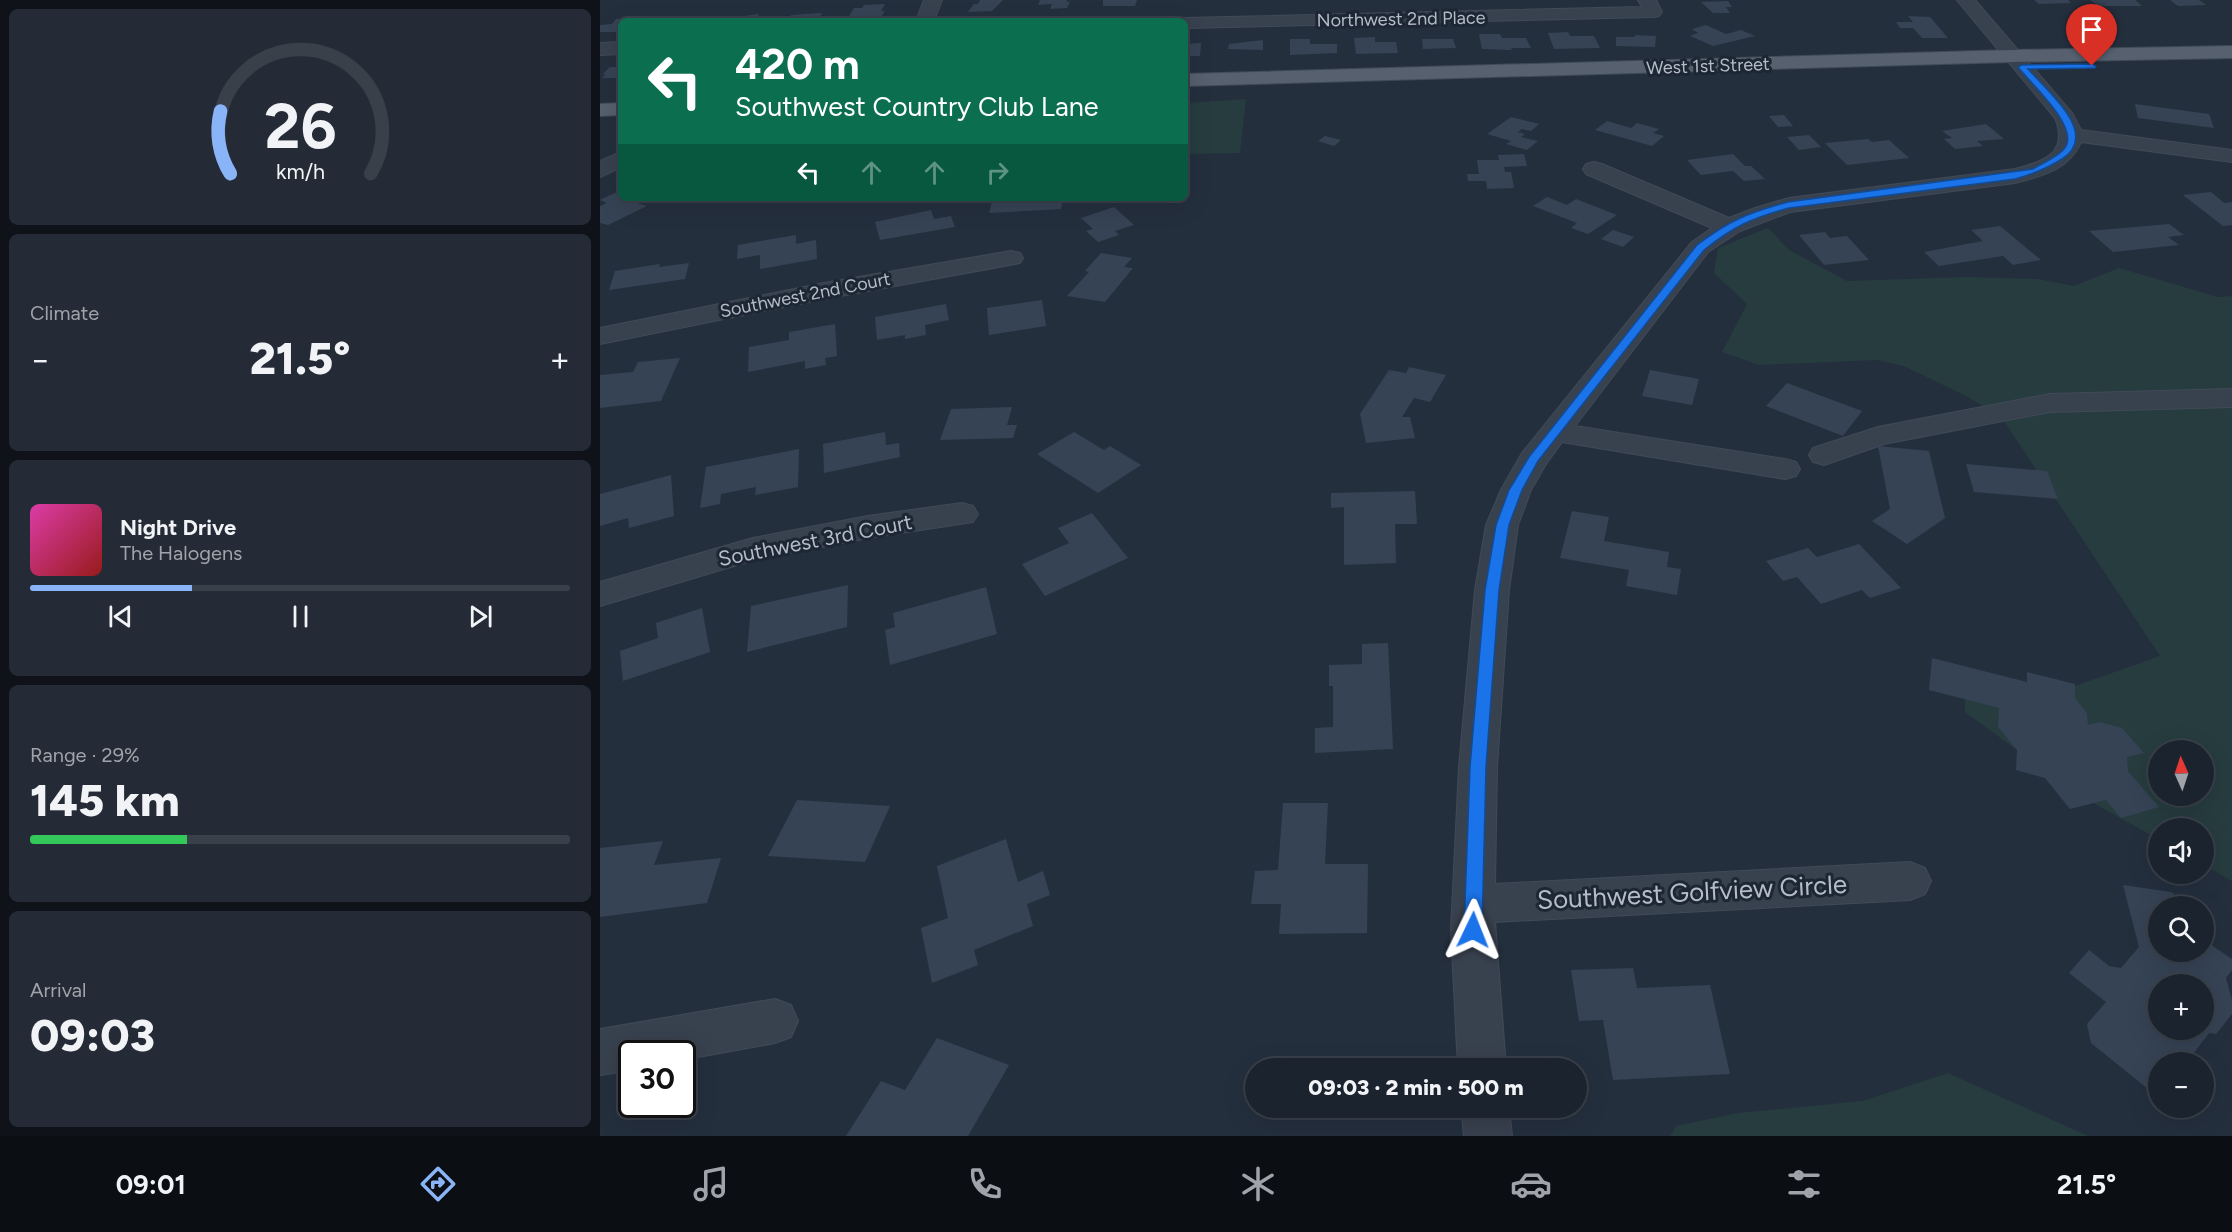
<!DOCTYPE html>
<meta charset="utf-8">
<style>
body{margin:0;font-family:Figtree,sans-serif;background:#242b36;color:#f1f3f6;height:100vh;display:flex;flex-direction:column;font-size:22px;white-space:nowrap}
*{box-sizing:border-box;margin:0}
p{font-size:20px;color:#a0a4aa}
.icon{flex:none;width:33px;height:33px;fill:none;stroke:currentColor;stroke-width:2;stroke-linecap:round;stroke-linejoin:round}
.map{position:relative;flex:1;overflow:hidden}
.drawer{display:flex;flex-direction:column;gap:9px;padding:9px;background:#0f1319;width:600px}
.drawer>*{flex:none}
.top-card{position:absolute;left:18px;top:18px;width:570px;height:183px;border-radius:9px;box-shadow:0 6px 24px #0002,0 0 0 2px #39404a;background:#0b6e4f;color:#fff;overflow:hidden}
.needle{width:39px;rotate:357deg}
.tools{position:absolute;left:1548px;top:740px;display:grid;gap:12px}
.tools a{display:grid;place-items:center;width:66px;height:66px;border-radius:50%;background:#1b232e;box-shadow:0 6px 24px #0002,0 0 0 2px #39404a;font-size:30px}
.speed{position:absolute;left:18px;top:1040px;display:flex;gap:12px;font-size:30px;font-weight:700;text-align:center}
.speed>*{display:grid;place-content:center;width:78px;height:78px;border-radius:50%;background:#1b232e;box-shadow:0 6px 24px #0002,0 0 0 2px #39404a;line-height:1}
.speed .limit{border:3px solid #111;border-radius:9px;background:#fff;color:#111}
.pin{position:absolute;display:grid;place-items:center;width:51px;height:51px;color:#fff;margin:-62px -26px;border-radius:50% 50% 50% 0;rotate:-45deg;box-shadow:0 0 6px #0007}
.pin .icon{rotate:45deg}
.me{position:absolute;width:66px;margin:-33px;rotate:2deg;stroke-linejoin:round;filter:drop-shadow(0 0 4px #0008)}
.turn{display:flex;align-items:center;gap:21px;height:126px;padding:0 18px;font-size:27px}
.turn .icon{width:78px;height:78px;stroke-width:2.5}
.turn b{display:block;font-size:42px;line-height:51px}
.lanes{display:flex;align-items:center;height:57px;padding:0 18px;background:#0003;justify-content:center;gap:30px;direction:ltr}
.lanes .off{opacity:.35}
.big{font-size:45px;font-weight:800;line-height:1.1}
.drawer .tile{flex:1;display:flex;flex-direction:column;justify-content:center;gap:9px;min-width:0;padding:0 21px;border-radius:9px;background:#242b36}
.drawer .dial{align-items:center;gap:0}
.dial svg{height:156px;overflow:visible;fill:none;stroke:#39404a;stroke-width:7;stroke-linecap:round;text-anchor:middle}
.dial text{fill:#f1f3f6;stroke:none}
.song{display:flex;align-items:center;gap:18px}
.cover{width:72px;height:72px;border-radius:9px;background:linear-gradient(135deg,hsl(320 70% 55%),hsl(0 70% 35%))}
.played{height:6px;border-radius:3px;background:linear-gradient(90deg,#8ab4f8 30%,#39404a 30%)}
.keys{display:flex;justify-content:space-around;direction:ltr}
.heat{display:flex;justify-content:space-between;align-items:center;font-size:33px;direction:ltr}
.charge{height:9px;border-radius:4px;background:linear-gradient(90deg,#34c759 29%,#39404a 0)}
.trip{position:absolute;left:645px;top:1058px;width:342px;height:60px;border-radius:30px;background:#1b232e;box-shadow:0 6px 24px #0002,0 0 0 2px #39404a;font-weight:800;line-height:60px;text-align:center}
.tabs{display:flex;height:96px;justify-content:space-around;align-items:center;background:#0b0e12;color:#a0a4aa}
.tabs .icon{width:42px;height:42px}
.tabs .current{color:#8ab4f8}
.tabs b{font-size:27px;color:#f1f3f6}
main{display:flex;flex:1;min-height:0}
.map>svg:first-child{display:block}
.green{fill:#263c3f;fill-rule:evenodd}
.building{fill:#364354;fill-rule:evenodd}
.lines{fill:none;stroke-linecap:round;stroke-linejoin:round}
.minor-casing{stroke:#414a57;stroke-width:2}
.major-casing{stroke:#414a57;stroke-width:2}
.minor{fill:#38414e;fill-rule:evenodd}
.major{fill:#56606e;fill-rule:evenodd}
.route{fill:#1a73e8;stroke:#114b97;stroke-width:1.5}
.labels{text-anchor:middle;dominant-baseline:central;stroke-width:6;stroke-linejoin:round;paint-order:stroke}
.far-street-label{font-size:18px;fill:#b4bcc9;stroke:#1d2633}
.street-label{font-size:21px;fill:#b4bcc9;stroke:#1d2633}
.near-street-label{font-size:26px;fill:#b4bcc9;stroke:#1d2633}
</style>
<main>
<section class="drawer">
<div class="tile dial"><svg viewBox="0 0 100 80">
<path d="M14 69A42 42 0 1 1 86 69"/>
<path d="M14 69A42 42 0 0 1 9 37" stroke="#8ab4f8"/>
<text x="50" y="56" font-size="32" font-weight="700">26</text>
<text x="50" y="72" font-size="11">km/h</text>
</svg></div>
<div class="tile"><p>Climate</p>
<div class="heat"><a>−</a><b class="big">21.5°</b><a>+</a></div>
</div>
<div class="tile">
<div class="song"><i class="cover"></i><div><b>Night Drive</b><p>The Halogens</p></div></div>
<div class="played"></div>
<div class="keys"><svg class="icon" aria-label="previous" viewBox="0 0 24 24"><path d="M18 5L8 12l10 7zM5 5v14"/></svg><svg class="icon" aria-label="pause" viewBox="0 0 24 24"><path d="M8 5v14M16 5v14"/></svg><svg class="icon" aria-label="next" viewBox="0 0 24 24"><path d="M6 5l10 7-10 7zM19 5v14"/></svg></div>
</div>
<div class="tile"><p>Range · 29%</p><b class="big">145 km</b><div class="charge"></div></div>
<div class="tile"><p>Arrival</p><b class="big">09:03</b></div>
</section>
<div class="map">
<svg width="1632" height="1136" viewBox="0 0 1632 1136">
<rect width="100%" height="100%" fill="#242f3e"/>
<g class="green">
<polygon points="646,99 640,153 585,154 585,103"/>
<path d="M1168 228 1189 250 1247 281 1367 277 1438 279 1474 286 1519 268 1618 297 1632 296V881L1604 865V828H1558V839L1477 794 1365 712V691L1455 693 1560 656 1402 418 1366 396 1304 366 1277 360 1159 365 1122 352 1147 304 1114 273 1118 248ZM1558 750H1604V795H1558Z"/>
<polygon points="1348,1073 1488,1136 1070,1136 1076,1126 1138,1113 1263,1101"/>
</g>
<g class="building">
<polygon points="380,0 403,0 392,11 368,12 374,4 378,4"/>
<polygon points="440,0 467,0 467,2 470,2 467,8 450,9 452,4 438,5"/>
<polygon points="503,0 537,0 535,6 503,6"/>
<polygon points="1434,0 1468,0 1471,3 1439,4"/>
<polygon points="1490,0 1535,0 1542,6 1498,6"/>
<polygon points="1570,0 1599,0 1606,5 1578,6"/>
<polygon points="1128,1 1132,7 1126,7 1130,13 1113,13 1101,2"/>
<polygon points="285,4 281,11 285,11 281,17 249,16 254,8 262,8 264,5"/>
<polygon points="222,13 218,21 174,21 175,19 190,18 191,15"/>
<polygon points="159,14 157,18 163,17 160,21 127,21 129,18"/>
<polygon points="1308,16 1330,17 1348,38 1322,38 1313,28 1300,28 1296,22 1313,22"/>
<polygon points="51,18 48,21 21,21 21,28 17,32 0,32 0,25 12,24 16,19"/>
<polygon points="106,18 104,21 72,21 74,19"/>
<polygon points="1106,25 1126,34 1141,30 1155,36 1113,46 1090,36 1098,33 1092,29"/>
<polygon points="968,32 970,36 994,36 1000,48 954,49 948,33"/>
<polygon points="879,34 900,34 902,38 926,38 931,48 911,48 912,50 882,49"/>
<polygon points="1035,35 1056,36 1055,47 1016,46 1016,37 1035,37"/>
<polygon points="775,37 775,42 796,42 798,53 756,54 754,38"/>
<polygon points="690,39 710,39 710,44 737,44 737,53 690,55"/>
<polygon points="822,39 853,39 856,48 823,49"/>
<polygon points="663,40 663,50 628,49 629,44"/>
<polygon points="601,43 600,56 585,56 585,44"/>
<polygon points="10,67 21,67 21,78 2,78 6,74 2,75"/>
<polygon points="1535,104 1609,114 1614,128 1538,118"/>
<polygon points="1184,115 1193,126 1178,127 1169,116"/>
<polygon points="911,117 939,124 931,131 922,129 918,132 925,134 921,137 938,141 927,150 906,144 911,141 887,134"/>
<polygon points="1007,121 1031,128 1037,123 1059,129 1053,133 1064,136 1052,146 995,130"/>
<polygon points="1386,124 1404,139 1377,141 1383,146 1355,149 1344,139 1352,138 1342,131"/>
<polygon points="1209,135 1221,147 1199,150 1187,137"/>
<polygon points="725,136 741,140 734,146 718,141"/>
<polygon points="1268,139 1272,142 1289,140 1309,158 1247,165 1225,143"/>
<polygon points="924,154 927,166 904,167 905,172 911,172 914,188 887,189 886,181 868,181 867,174 879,174 877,160 899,160 898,155"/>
<polygon points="1133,154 1145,166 1151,166 1165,179 1144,181 1133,171 1101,175 1087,160"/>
<polygon points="21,190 21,198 31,198 28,200 47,206 8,225 0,223 0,206 7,203 0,200"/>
<polygon points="1611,192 1624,203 1632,202 1632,225 1623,226 1583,195"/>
<polygon points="947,197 967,205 976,199 1017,215 988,234 971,228 977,223 933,206"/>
<polygon points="393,198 450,199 463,198 461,209 389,213"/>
<polygon points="514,207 534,225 515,231 519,235 498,242 486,231 493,229 481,218"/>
<polygon points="331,210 334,219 351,216 355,227 280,240 275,222"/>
<polygon points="1569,224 1584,235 1568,237 1579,245 1513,252 1489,231"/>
<polygon points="1400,226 1441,260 1413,265 1403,256 1339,266 1324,252 1383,241 1371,230"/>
<polygon points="1013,230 1034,237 1023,247 1001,239"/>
<polygon points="1225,232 1230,238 1247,236 1269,260 1224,265 1199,235"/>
<polygon points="196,235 196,244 216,240 217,259 160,269 160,255 137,259 138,245"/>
<polygon points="501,253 532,258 524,267 533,268 505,302 467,296 489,272 485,271"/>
<polygon points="89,263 85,279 9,290 15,271 60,264 59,267"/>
<polygon points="442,300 446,326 389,335 387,308"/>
<polygon points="346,304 349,320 325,325 326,335 305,339 305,335 277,340 275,317"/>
<polygon points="235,324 237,356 225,358 226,365 205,369 205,361 148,372 149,347 189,340 189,332"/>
<polygon points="80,358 61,401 0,408 0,375 33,372 38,362"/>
<polygon points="809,367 846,375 830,402 814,398 802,417 810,417 815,438 766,443 760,414 789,370 806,373"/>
<polygon points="1050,370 1099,379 1092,405 1042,396"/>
<polygon points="1187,383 1262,411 1243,436 1166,406"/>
<polygon points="412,407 407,425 417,425 413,438 340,440 351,409"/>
<polygon points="285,432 286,445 299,443 300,457 224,473 223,444"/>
<polygon points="474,432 504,450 510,446 541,465 498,493 437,454"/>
<polygon points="1278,446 1329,451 1345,518 1307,544 1272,521 1290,509"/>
<polygon points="199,449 198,487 155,495 156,487 121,494 120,504 100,508 106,467"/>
<polygon points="1366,464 1447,471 1458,499 1374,492"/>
<polygon points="71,475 74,516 29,528 28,518 0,526 0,494"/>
<polygon points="815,491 817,524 795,524 796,563 744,565 744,507 731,508 731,493"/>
<polygon points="972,511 1009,517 1004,541 1069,552 1067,567 1081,569 1077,595 1026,586 1029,570 960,558"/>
<polygon points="492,513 528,558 445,596 422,564 469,543 458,528"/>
<polygon points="1259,544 1301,588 1270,598 1262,590 1221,604 1197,577 1183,581 1166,561 1208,548 1217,557"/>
<polygon points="248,585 247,627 147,652 151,606"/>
<polygon points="386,587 397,634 290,665 285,630 295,627 293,613"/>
<polygon points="102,608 110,652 23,681 20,651 58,638 56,623"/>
<polygon points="788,643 793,749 715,753 715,728 733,727 733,686 729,686 729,665 762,664 762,644"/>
<polygon points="1332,658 1427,682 1427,672 1475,684 1475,698 1487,713 1488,725 1500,722 1522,728 1544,753 1527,757 1528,771 1559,807 1521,818 1506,800 1470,809 1445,778 1416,770 1417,750 1398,727 1399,708 1329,690"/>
<polygon points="197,800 290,806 265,862 168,856"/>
<polygon points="683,803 728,803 725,864 768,864 767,933 679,934 681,904 651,904 655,871 678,870"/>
<polygon points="406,839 418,882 443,871 450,895 427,904 433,926 374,950 378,965 332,983 321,928 348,918 337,866"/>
<polygon points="63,841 54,865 121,858 107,903 0,917 0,848"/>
<path d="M1523 885 1571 892 1590 906H1558V951H1604V932L1607 942 1632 959V970L1626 978 1632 1000V1014L1616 1034 1609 1033 1587 1062H1558V1097L1491 1043 1487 1024 1506 1002 1469 973 1489 950 1509 966 1521 968 1539 947ZM1558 984H1604V1029H1558Z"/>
<polygon points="1033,968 1037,988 1110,985 1130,1074 1013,1080 1003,1020 979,1021 971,970"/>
<polygon points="337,1038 409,1065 368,1136 246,1136 281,1081 305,1090"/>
</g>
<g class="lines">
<defs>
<g id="minor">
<polygon points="324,0 342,0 334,21 316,21"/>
<polygon points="1038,0 1056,0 1062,12 1059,16 1053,17 585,28 585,21 578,21 585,18 1042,7"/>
<path d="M1357 0H1375L1472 113 1481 130 1632 150V162L1481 142C1469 170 1441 176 1415 183L1190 212 1140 231 1108 252 975 426 1185 459 1196 462 1200 469 1196 476 1185 479 962 442 946 464 931 490 918 525 909 590 897 767 895 884 1310 862 1325 868 1331 881 1325 894 1310 900 895 922 906 1068H858L851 930 859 767 875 590 886 525 901 490 922 453 1092 242 1112 228 986 174 983 169 986 164 994 162 1002 164 1129 218 1155 208 1189 198 1415 169C1444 162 1469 153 1455 118Z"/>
<polygon points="21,42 21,54 0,55 0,43"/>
<polygon points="21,152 21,167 0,177 0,161"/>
<polygon points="411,251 420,253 423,258 420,263 224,299 0,344 0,328 224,283"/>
<polygon points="1632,389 1632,407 1450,412 1284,444 1224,465 1213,462 1209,455 1213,448 1278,427 1450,394"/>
<polygon points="362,503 373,506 378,514 373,522 268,538 154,560 0,606 0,582 153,538 268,516"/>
<polygon points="175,999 191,1005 198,1021 191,1037 175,1043 82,1060 82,1053 32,1053 32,1070 0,1075 0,1029"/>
<polygon points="861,1107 909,1107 912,1136 864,1136"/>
</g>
<g id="major">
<polygon points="1632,46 1632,58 1412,62 585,86 585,74 1412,50"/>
<polygon points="21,103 21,115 0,116 0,104"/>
</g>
</defs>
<use href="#minor" class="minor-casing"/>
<use href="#major" class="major-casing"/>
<use href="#minor" class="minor"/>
<use href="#major" class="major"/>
</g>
<path class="route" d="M1492 64 1496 66 1495 68 1428 69C1447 91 1501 134 1462 159 1446 169 1433 174 1415 179L1189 208C1152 218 1134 226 1104 250L938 461 922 490 909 525 899 590 886 767 882 930 879 936 873 938 866 936 864 930 870 767 885 590 896 525 909 490 929 457 1097 245C1130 220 1148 213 1188 202L1433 169C1443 163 1458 157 1465 148 1480 127 1431 84 1418 67L1422 65Z"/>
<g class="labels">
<g class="far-street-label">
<text transform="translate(801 19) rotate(-1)">Northwest 2nd Place</text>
<text transform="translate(1108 66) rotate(-2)">West 1st Street</text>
<text transform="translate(205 295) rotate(-11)">Southwest 2nd Court</text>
</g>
<g class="street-label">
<text transform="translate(215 540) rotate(-11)">Southwest 3rd Court</text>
</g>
<g class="near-street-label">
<text transform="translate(1092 892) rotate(-3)">Southwest Golfview Circle</text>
</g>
</g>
</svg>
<div class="tools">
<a><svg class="needle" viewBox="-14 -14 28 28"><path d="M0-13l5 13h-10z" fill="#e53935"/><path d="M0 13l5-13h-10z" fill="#a0a4aa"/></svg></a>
<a><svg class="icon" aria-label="sound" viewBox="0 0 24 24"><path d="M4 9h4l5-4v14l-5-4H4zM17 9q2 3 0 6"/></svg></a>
<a><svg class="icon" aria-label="search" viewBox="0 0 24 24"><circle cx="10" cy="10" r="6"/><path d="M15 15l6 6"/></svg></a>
<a>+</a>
<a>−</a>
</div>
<div class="speed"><div class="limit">30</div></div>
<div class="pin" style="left:1492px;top:66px;background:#d93025"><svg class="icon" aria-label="arrive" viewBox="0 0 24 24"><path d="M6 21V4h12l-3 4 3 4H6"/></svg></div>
<svg class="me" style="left:873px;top:930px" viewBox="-20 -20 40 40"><path d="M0-17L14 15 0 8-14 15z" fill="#1a73e8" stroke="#fff" stroke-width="4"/></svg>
<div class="trip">09:03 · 2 min · 500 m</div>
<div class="top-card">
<div class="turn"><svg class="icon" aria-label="left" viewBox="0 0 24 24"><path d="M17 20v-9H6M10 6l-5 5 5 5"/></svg><div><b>420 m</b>Southwest Country Club Lane</div></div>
<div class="lanes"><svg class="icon" aria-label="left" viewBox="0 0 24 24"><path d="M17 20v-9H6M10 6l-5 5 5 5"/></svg><svg class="icon off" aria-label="ahead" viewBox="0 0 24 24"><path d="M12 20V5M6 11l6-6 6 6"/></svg><svg class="icon off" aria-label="ahead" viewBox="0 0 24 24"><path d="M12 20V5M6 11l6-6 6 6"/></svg><svg class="icon off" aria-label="right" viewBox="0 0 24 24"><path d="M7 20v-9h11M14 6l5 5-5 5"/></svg></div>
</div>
</div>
</main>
<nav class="tabs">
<b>09:01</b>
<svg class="icon current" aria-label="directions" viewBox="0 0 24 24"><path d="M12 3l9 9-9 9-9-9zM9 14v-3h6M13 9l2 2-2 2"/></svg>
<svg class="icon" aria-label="music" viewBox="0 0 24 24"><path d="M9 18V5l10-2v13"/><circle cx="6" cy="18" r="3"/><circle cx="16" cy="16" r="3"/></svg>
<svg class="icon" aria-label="phone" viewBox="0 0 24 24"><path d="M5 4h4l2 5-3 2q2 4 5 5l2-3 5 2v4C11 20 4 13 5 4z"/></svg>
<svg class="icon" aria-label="climate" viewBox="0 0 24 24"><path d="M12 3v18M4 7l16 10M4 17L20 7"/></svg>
<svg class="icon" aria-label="car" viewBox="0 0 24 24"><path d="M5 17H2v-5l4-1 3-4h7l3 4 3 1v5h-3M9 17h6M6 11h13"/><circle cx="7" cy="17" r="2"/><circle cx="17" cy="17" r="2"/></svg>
<svg class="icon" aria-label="filters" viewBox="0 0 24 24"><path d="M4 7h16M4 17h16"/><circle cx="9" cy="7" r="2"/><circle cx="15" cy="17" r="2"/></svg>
<b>21.5°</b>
</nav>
